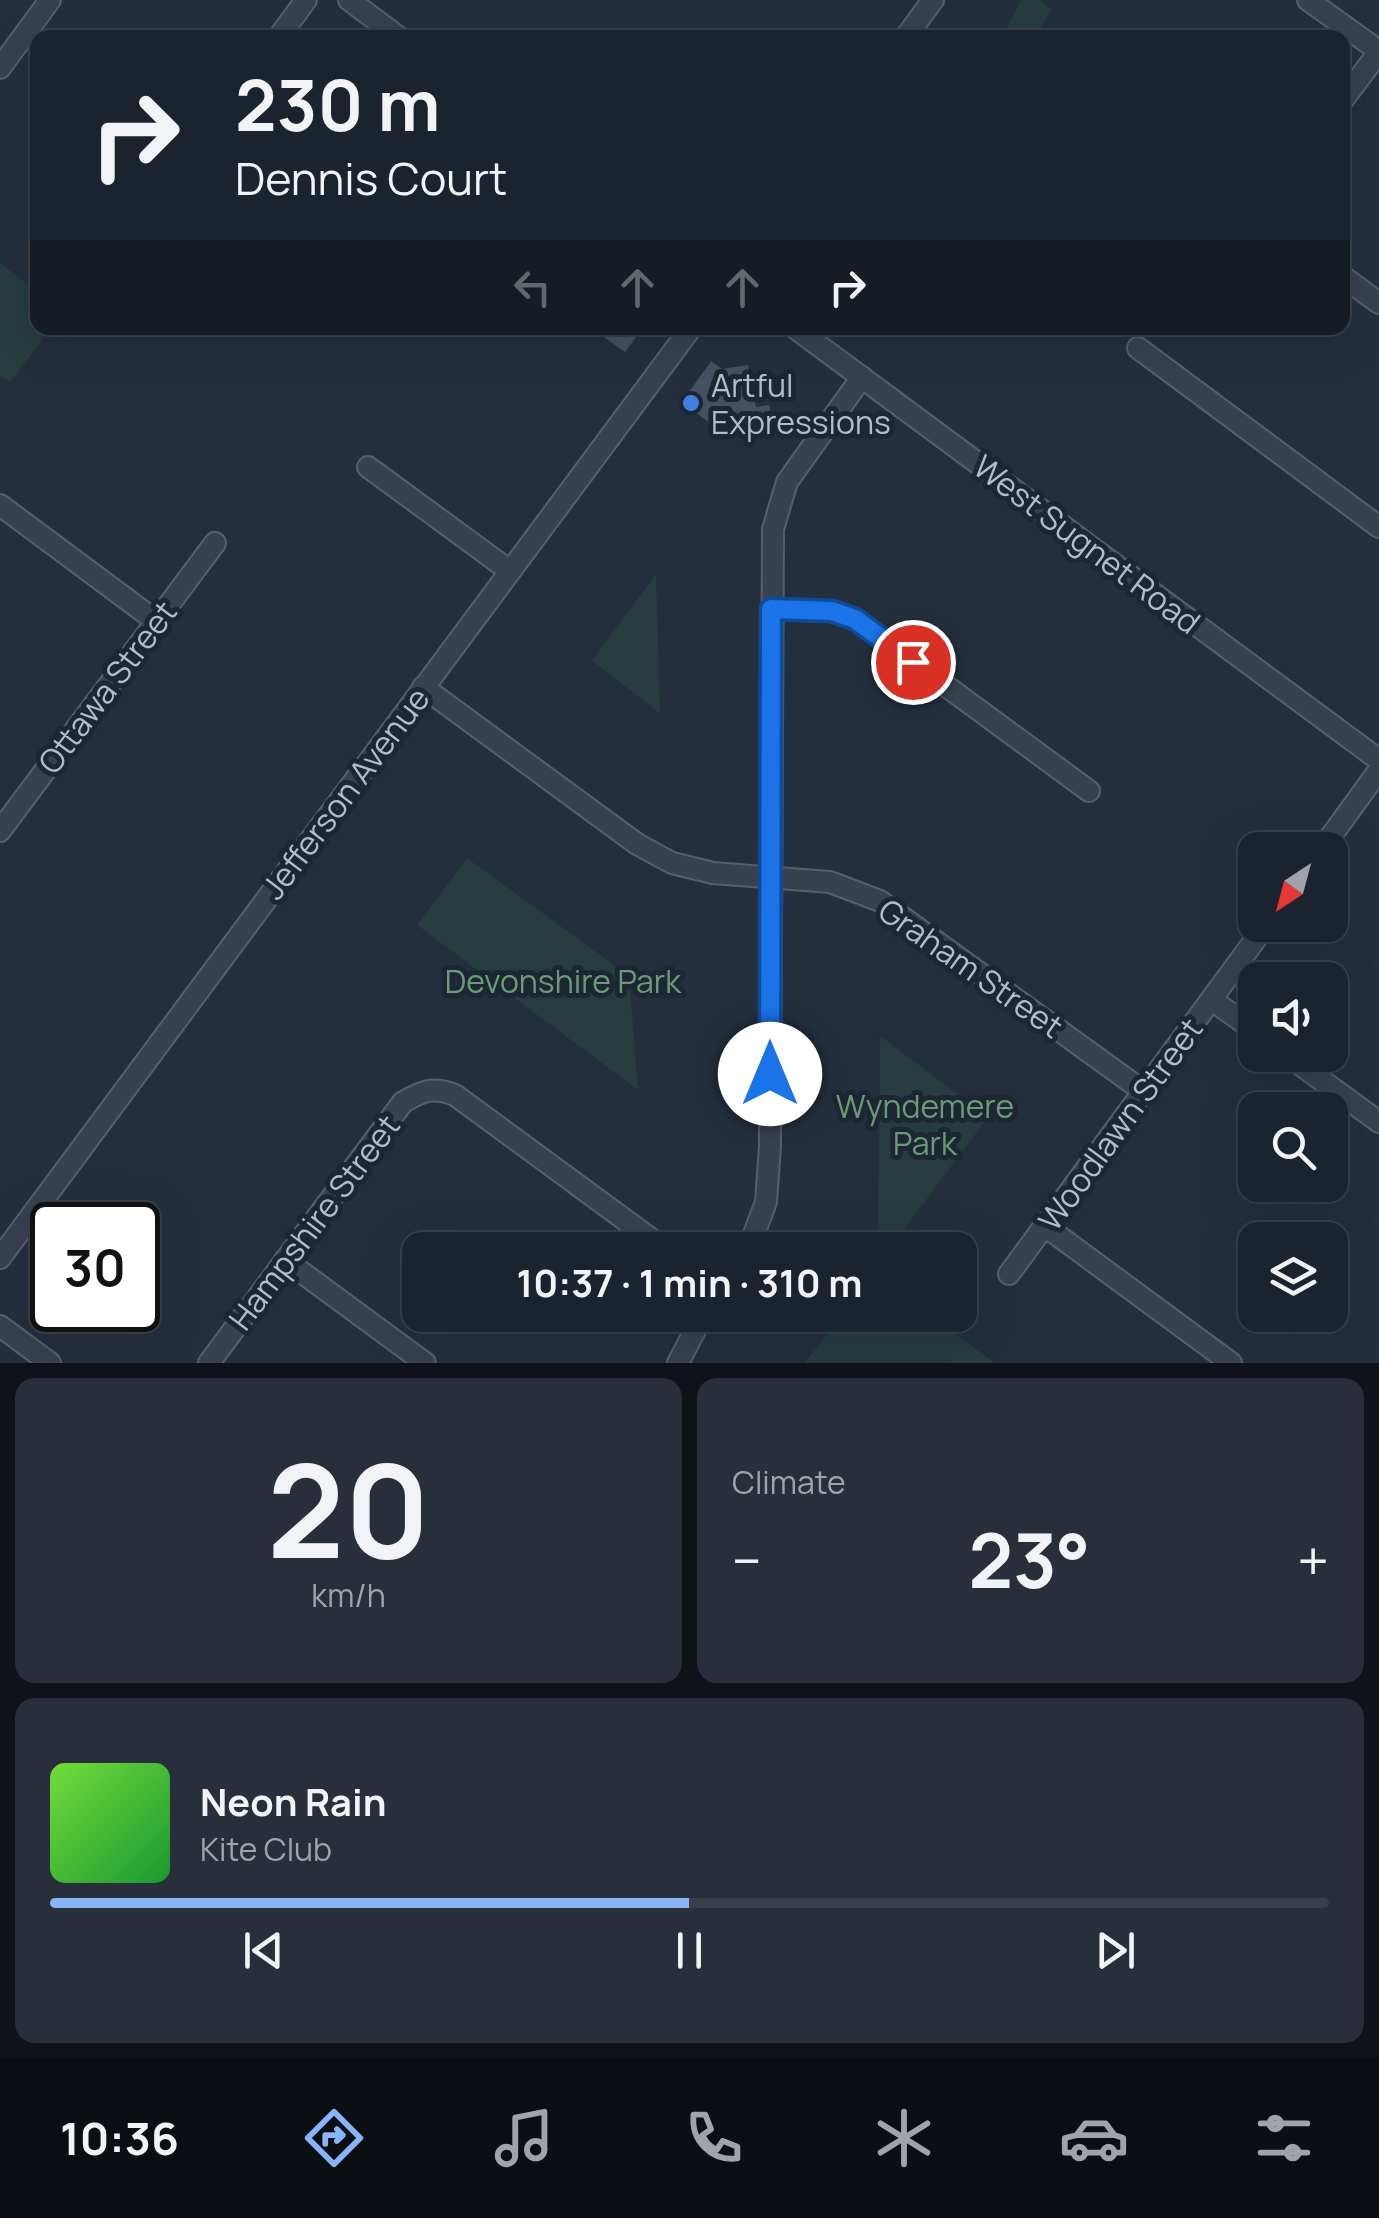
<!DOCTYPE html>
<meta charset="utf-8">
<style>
body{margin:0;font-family:Manrope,sans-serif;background:#282f3a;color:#f1f3f6;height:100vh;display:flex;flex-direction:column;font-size:38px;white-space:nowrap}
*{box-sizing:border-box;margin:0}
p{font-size:32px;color:#a0a4aa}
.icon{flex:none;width:55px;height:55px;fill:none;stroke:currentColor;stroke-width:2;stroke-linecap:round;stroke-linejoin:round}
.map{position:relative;height:1363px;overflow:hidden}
.sheet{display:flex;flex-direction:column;gap:15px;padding:15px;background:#0f1319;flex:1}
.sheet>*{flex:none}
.banner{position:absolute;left:30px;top:30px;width:1320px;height:305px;border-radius:20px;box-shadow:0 10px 40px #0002,0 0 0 2px #39404a;background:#1b232e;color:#f1f3f6;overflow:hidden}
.needle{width:65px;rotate:216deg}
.tools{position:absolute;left:1238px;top:832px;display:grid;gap:20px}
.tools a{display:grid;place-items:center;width:110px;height:110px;border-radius:20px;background:#1b232e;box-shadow:0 10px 40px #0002,0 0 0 2px #39404a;font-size:50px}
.speed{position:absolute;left:30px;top:1202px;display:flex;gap:20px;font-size:50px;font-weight:700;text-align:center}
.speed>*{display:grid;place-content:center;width:130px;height:130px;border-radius:50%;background:#1b232e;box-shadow:0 10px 40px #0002,0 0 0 2px #39404a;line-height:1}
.speed .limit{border:5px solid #111;border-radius:15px;background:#fff;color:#111}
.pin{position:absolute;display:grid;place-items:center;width:85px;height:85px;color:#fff;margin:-42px;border:5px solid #fff;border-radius:50%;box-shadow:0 2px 10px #0007}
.me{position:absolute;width:110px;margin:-55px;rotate:0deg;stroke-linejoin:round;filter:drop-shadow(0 0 8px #0008)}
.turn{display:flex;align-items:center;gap:35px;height:210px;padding:0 40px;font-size:45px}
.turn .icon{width:130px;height:130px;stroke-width:2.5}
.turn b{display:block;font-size:70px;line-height:85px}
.lanes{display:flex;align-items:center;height:95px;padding:0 40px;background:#0003;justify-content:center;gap:50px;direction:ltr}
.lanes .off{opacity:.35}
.big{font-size:75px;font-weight:700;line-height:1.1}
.sheet .tile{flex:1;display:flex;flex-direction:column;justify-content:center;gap:15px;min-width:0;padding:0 35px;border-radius:20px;background:#282f3a}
.sheet .dial{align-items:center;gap:0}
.dial b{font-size:130px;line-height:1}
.song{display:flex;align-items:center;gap:30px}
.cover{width:120px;height:120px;border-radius:15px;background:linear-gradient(135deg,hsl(100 70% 55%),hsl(130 70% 35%))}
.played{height:10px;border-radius:5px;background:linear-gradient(90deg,#8ab4f8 50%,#39404a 50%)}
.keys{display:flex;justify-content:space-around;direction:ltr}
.heat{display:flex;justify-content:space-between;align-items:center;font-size:55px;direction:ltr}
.sheet .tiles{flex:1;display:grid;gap:15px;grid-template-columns:1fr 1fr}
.tile:last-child{grid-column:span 2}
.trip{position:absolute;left:402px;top:1232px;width:575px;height:100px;border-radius:20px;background:#1b232e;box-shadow:0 10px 40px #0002,0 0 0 2px #39404a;font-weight:700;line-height:100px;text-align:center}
.tab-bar{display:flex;height:160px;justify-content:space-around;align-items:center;background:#0b0e12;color:#a0a4aa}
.tab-bar .icon{width:70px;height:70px}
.tab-bar .selected{color:#8ab4f8}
.tab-bar b{font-size:45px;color:#f1f3f6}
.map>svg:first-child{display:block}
.green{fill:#263c3f}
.building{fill:#455162}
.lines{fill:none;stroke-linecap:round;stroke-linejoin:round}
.minor-casing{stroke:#565f6c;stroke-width:24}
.minor{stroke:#38414e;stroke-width:20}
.route-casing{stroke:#114b97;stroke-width:25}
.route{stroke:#1a73e8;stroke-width:18}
.shop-dot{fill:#3f7fe0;stroke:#1d2633;stroke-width:4}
.labels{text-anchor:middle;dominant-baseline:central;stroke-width:10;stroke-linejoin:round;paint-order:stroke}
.poi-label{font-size:32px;fill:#b4bcc9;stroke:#1d2633;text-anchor:start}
.street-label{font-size:32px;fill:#b4bcc9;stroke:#1d2633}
.park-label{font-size:32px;fill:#6b9a76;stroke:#1d2633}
</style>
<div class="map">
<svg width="1379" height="1363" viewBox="0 0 1379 1363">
<rect width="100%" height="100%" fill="#242f3e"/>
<g class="green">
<polygon points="1021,0 1040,0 1052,10 1034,37 1020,37 1007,28"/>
<polygon points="0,263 37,291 38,328 51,328 10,382 0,375"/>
<polygon points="656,574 660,713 592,661"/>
<polygon points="467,858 629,976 638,1090 417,925"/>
<polygon points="880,1036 988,1117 904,1229 917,1240 910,1250 878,1250"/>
<polygon points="841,1315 930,1315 995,1363 805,1363"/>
</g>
<g class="building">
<polygon points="591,328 643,328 625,352"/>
<polygon points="711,361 722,369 748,365 756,407 769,405 771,418 748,425 739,425 738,421 715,427 694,411 692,415 679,406"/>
</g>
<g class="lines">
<defs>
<g id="minor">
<polyline points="349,0 400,38"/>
<polyline points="1308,0 1379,51"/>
<polyline points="278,38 306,0"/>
<polyline points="905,38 933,0"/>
<polyline points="0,68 50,0"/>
<polyline points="1342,101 1379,52"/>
<polyline points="1342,276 1379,303"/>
<polyline points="795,328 1379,760"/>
<polyline points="1138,348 1379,527"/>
<polyline points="368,467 510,571"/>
<polyline points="0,505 156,621"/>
<polyline points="771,609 831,611 855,619 1089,791"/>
<polyline points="423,687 637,844 672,863 713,873 830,882 880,901 1143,1091"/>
<polyline points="0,831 215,543"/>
<polyline points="1321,850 1379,770"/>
<polyline points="1212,1000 1255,1031"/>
<polyline points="1287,1055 1379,1122"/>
<polyline points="1045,1226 1231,1363"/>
<polyline points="748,1250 766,1202 770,1146 773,529 787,482 862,377"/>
<polyline points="0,1258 691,328"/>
<polyline points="285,1260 425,1363"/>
<polyline points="1009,1274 1266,925"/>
<polyline points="0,1326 50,1363"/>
<path d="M209 1363 403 1102C423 1091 433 1086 455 1095L666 1250"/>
<polyline points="678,1363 703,1315"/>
</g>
</defs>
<use href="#minor" class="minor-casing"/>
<use href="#minor" class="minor"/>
</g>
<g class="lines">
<defs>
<polyline id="route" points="770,1074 771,609 832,611 855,619 913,662"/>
</defs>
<use href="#route" class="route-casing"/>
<use href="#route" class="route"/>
</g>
<circle class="shop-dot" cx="691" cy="403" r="10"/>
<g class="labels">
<g class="poi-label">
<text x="711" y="385">Artful<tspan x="711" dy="37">Expressions</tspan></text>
</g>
<g class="street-label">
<text transform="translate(1087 544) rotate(37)">West Sugnet Road</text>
<text transform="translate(107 687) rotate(-53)">Ottawa Street</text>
<text transform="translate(345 793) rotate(-53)">Jefferson Avenue</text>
<text transform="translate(971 968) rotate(35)">Graham Street</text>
<text transform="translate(1120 1124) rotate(-54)">Woodlawn Street</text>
<text transform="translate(314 1222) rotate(-53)">Hampshire Street</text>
</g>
<g class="park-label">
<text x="563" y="981">Devonshire Park</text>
<text x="925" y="1106">Wyndemere<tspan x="925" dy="37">Park</tspan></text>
</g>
</g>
</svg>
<div class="tools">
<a><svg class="needle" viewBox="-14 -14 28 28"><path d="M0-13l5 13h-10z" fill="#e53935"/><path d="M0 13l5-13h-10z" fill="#a0a4aa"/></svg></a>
<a><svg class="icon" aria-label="sound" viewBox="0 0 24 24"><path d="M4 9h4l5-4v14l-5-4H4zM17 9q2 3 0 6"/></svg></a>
<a><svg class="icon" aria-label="search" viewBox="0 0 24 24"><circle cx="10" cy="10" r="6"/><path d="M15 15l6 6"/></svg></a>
<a><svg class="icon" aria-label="layers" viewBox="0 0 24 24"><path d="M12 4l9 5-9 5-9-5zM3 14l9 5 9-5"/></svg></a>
</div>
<div class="speed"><div class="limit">30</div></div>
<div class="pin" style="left:913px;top:662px;background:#d93025"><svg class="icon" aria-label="arrive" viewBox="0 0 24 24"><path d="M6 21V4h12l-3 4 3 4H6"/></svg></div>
<svg class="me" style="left:770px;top:1074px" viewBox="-20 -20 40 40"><circle r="19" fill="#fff"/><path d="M0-13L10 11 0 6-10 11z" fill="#1a73e8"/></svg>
<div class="trip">10:37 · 1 min · 310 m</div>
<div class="banner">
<div class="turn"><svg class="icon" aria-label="right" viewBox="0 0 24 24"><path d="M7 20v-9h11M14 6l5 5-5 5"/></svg><div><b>230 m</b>Dennis Court</div></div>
<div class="lanes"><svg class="icon off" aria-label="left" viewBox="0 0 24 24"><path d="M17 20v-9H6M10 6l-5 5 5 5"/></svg><svg class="icon off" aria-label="ahead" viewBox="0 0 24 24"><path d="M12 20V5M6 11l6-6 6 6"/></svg><svg class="icon off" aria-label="ahead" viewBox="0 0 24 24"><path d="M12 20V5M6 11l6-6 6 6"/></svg><svg class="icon" aria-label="right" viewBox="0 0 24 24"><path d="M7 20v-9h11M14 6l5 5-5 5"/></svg></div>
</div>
</div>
<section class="sheet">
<div class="tiles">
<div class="tile dial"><b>20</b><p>km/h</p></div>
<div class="tile"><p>Climate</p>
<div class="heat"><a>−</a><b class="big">23°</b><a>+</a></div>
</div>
<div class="tile">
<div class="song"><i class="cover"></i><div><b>Neon Rain</b><p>Kite Club</p></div></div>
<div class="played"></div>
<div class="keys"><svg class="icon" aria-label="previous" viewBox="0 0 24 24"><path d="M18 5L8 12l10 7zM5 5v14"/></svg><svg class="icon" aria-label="pause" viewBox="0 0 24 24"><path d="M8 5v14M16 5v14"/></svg><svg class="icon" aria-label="next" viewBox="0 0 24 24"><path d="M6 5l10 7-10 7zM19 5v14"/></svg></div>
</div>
</div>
</section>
<nav class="tab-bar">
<b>10:36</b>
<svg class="icon selected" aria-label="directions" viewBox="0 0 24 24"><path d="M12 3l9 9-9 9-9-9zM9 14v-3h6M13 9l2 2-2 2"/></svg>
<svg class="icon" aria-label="music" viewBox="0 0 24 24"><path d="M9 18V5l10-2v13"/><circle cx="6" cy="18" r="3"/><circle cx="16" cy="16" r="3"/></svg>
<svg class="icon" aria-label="phone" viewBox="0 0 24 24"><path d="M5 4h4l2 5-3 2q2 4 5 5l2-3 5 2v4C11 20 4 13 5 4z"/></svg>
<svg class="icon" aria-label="climate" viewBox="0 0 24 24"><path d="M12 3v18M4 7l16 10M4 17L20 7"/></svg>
<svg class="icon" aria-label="car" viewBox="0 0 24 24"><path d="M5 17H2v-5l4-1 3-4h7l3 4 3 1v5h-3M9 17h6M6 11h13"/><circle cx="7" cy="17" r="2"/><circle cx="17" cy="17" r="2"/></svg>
<svg class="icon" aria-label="filters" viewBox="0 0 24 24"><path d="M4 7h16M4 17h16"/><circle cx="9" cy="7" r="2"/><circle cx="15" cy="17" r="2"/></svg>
</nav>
